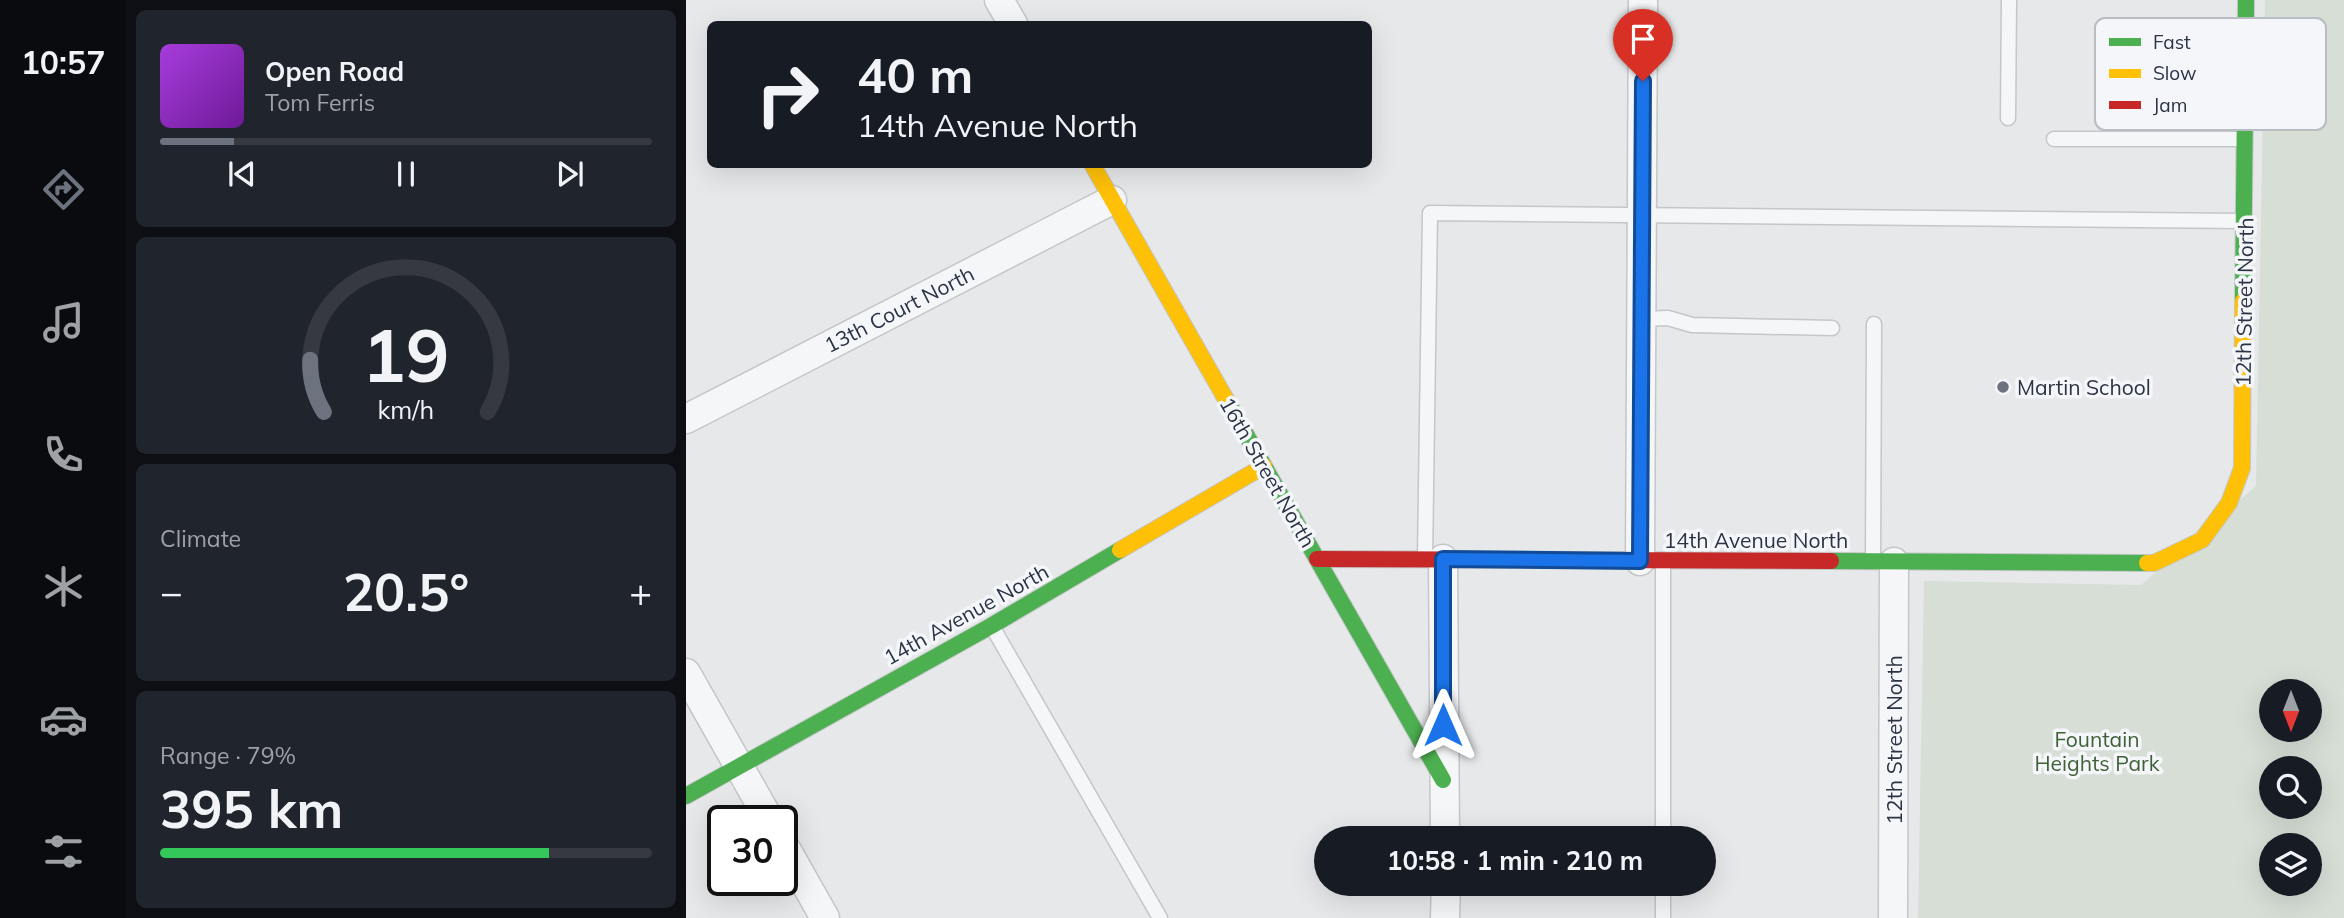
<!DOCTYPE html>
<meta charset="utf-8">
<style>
body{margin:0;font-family:Mulish,sans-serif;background:#20242c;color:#f1f3f6;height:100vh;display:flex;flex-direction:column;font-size:26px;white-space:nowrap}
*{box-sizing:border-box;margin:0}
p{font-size:23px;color:#9ea1a6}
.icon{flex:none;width:38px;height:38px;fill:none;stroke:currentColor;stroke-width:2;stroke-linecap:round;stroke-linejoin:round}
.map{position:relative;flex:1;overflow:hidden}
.drawer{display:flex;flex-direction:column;gap:10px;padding:10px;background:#0d0f14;width:560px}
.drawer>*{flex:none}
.banner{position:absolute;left:21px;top:21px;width:665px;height:147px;border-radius:10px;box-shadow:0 7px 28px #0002;background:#171b24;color:#f1f3f6;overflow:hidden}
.needle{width:46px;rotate:180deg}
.tools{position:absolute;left:1573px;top:679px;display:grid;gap:14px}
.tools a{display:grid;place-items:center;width:63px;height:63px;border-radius:50%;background:#171b24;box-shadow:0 7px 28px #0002;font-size:35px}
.speed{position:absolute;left:21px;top:805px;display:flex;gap:14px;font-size:35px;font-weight:700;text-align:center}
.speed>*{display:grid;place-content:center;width:91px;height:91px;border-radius:50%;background:#171b24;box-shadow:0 7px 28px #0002;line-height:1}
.speed .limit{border:4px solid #111;border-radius:10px;background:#fff;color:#111}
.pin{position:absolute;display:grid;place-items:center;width:60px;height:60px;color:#fff;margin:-72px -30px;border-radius:50% 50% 50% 0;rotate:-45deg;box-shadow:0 0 7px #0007}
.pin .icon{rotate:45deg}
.me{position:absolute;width:77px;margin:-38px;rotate:0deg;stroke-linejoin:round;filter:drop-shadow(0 0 5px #0008)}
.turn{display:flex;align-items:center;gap:24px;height:147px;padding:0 35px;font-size:32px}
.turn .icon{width:91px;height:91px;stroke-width:2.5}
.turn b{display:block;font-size:49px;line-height:60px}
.big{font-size:52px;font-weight:700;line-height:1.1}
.drawer .widget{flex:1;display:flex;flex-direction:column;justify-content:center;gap:10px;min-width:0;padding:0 24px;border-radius:10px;background:#20242c}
.drawer .dial{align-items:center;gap:0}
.dial svg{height:182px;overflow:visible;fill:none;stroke:#363941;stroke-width:7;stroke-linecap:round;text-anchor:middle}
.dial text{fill:#f1f3f6;stroke:none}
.song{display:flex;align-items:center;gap:21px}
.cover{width:84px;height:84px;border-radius:10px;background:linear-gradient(135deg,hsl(280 70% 55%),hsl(280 70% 35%))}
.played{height:7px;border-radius:4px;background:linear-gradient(90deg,#6c737f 15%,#363941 15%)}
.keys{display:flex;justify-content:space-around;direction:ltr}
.heat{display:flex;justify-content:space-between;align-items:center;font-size:38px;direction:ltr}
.charge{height:10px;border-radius:5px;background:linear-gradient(90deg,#34c759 79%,#363941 0)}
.trip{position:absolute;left:628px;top:826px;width:402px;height:70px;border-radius:35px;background:#171b24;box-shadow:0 7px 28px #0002;font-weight:700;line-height:70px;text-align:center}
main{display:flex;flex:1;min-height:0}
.menu{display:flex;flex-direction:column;width:126px;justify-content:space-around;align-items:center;background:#090b0e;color:#9ea1a6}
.menu .icon{width:49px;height:49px}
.menu .active{color:#6c737f}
.menu b{font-size:32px;color:#f1f3f6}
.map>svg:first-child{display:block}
.green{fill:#d6ded6;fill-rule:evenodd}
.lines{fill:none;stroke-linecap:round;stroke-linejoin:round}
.lane-casing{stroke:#c4c6c8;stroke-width:17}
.street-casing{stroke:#c4c6c8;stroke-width:31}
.fast-casing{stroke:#c4c6c8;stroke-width:18}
.slow-casing{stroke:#c4c6c8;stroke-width:18}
.jam-casing{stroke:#c4c6c8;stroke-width:18}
.lane{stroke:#f5f6f7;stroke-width:14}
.street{stroke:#f5f6f7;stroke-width:28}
.fast{stroke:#4caf50;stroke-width:16}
.slow{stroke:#ffc107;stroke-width:16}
.jam{stroke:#c62828;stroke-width:16}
.route-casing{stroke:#114b97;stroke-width:18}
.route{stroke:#1a73e8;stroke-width:12}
.poi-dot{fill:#6c737f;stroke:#f4f6f9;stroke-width:2.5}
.labels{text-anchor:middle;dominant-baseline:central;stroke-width:7;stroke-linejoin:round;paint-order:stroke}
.street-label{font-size:21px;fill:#2b3445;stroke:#f4f6f9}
.poi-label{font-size:21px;fill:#2b3445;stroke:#f4f6f9;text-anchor:start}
.park-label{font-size:21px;fill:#3f6138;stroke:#f4f6f9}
.key{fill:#f4f6f9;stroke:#b8bcc3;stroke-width:2}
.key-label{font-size:19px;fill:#2b3445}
</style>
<main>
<nav class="menu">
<b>10:57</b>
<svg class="icon active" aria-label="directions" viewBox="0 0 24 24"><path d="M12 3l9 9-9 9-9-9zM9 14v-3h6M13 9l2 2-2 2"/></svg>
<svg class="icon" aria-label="music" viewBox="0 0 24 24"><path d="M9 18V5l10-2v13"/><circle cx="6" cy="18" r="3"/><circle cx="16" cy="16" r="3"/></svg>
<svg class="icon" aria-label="phone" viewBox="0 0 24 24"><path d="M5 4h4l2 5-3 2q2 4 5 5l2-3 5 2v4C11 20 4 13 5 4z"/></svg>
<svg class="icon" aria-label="climate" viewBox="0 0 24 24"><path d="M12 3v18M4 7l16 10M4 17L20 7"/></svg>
<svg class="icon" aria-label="car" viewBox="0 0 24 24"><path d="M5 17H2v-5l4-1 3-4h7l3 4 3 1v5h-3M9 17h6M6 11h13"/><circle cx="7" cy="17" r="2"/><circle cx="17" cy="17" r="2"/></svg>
<svg class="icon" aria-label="filters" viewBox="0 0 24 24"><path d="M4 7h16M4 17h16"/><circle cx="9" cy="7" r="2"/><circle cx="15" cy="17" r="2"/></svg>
</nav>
<section class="drawer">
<div class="widget">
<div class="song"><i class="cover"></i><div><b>Open Road</b><p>Tom Ferris</p></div></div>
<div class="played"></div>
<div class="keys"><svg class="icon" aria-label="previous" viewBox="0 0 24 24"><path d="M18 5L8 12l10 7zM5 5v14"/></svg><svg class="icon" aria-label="pause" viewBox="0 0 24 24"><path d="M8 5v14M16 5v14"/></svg><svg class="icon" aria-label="next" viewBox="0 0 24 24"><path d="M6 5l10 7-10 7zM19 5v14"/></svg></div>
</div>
<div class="widget dial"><svg viewBox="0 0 100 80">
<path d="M14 69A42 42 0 1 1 86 69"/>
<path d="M14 69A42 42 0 0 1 8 46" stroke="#6c737f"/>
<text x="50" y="56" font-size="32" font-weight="700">19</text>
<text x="50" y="72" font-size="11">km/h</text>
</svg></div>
<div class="widget"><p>Climate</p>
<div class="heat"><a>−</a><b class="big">20.5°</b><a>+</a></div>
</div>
<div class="widget"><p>Range · 79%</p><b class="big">395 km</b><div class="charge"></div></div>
</section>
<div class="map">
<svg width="1658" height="918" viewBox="0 0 1658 918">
<rect width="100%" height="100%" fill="#e6e8ea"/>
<path class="green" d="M1579 0H1658V918H1232L1238 581 1455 585 1570 486ZM1586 691H1624V730H1586ZM1586 768H1624V807H1586ZM1586 845H1624V884H1586Z"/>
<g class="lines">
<defs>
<g id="lane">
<polyline points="1322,118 1323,0"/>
<polyline points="1368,139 1557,139"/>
<polyline points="956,319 982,318 1006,325 1146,328"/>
<polyline points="739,558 744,213 1557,221"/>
<polyline points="1187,561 1188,324"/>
<polyline points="307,628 474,918"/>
<polyline points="977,838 977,563"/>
<polyline points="977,918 977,884"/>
</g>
<g id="street">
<polyline points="313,0 327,24"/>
<polyline points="0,419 426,200"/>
<polyline points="757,559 759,838"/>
<polyline points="954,561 957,0"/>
<polyline points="0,673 84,821"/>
<polyline points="96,842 139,918"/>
<polyline points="759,918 760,884"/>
<polyline points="1207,918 1208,562"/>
</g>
<g id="fast">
<polyline points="1557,301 1560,0"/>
<polyline points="542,403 757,780"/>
<polyline points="1145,561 1461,563"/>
<polyline points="0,796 305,626 434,550"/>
</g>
<g id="slow">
<polyline points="406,164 542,403"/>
<polyline points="434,550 578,466"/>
<polyline points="1461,563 1468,563 1516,540 1543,503 1556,468 1557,301"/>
</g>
<polyline id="jam" points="631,559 1145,561"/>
</defs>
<use href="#lane" class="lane-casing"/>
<use href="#street" class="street-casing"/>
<use href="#fast" class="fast-casing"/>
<use href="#slow" class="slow-casing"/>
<use href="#jam" class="jam-casing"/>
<use href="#lane" class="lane"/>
<use href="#street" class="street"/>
<use href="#fast" class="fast"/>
<use href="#slow" class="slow"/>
<use href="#jam" class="jam"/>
</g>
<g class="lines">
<defs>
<polyline id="route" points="757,725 757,559 954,561 957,81"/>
</defs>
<use href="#route" class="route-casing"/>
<use href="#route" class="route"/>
</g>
<circle class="poi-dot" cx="1317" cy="387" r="7"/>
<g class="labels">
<g class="street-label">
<text transform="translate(1558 302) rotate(-89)">12th Street North</text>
<text transform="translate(213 309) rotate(-27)">13th Court North</text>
<text transform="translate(582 472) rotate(60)">16th Street North</text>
<text x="1070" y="540">14th Avenue North</text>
<text transform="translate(280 614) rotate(-29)">14th Avenue North</text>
<text transform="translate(1208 740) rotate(-90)">12th Street North</text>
</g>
<g class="poi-label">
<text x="1331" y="387">Martin School</text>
</g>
<g class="park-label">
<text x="1411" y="739">Fountain<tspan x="1411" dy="24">Heights Park</tspan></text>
</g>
</g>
<rect x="1409" y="18" width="231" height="112" rx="10" class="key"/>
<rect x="1423" y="38" width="32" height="8" fill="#4caf50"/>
<rect x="1423" y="69" width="32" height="9" fill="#ffc107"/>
<rect x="1423" y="101" width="32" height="8" fill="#c62828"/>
<g class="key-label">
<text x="1467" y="49">Fast</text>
<text x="1467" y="80">Slow</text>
<text x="1467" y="112">Jam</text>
</g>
</svg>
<div class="tools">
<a><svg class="needle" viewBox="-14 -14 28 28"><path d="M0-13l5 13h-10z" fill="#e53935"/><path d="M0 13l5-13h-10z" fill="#9ea1a6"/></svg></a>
<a><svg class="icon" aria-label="search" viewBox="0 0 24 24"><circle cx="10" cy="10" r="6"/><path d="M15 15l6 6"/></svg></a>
<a><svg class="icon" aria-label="layers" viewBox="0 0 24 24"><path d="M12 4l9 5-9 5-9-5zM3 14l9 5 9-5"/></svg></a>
</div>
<div class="speed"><div class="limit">30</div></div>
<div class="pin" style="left:957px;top:81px;background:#d93025"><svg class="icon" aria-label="arrive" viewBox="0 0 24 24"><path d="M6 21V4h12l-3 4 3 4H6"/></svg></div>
<svg class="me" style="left:757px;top:725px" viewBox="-20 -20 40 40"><path d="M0-17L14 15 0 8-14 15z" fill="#1a73e8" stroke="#fff" stroke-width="4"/></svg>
<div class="trip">10:58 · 1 min · 210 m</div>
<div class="banner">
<div class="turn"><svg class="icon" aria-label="right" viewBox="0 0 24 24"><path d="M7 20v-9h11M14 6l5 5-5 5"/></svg><div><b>40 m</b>14th Avenue North</div></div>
</div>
</div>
</main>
